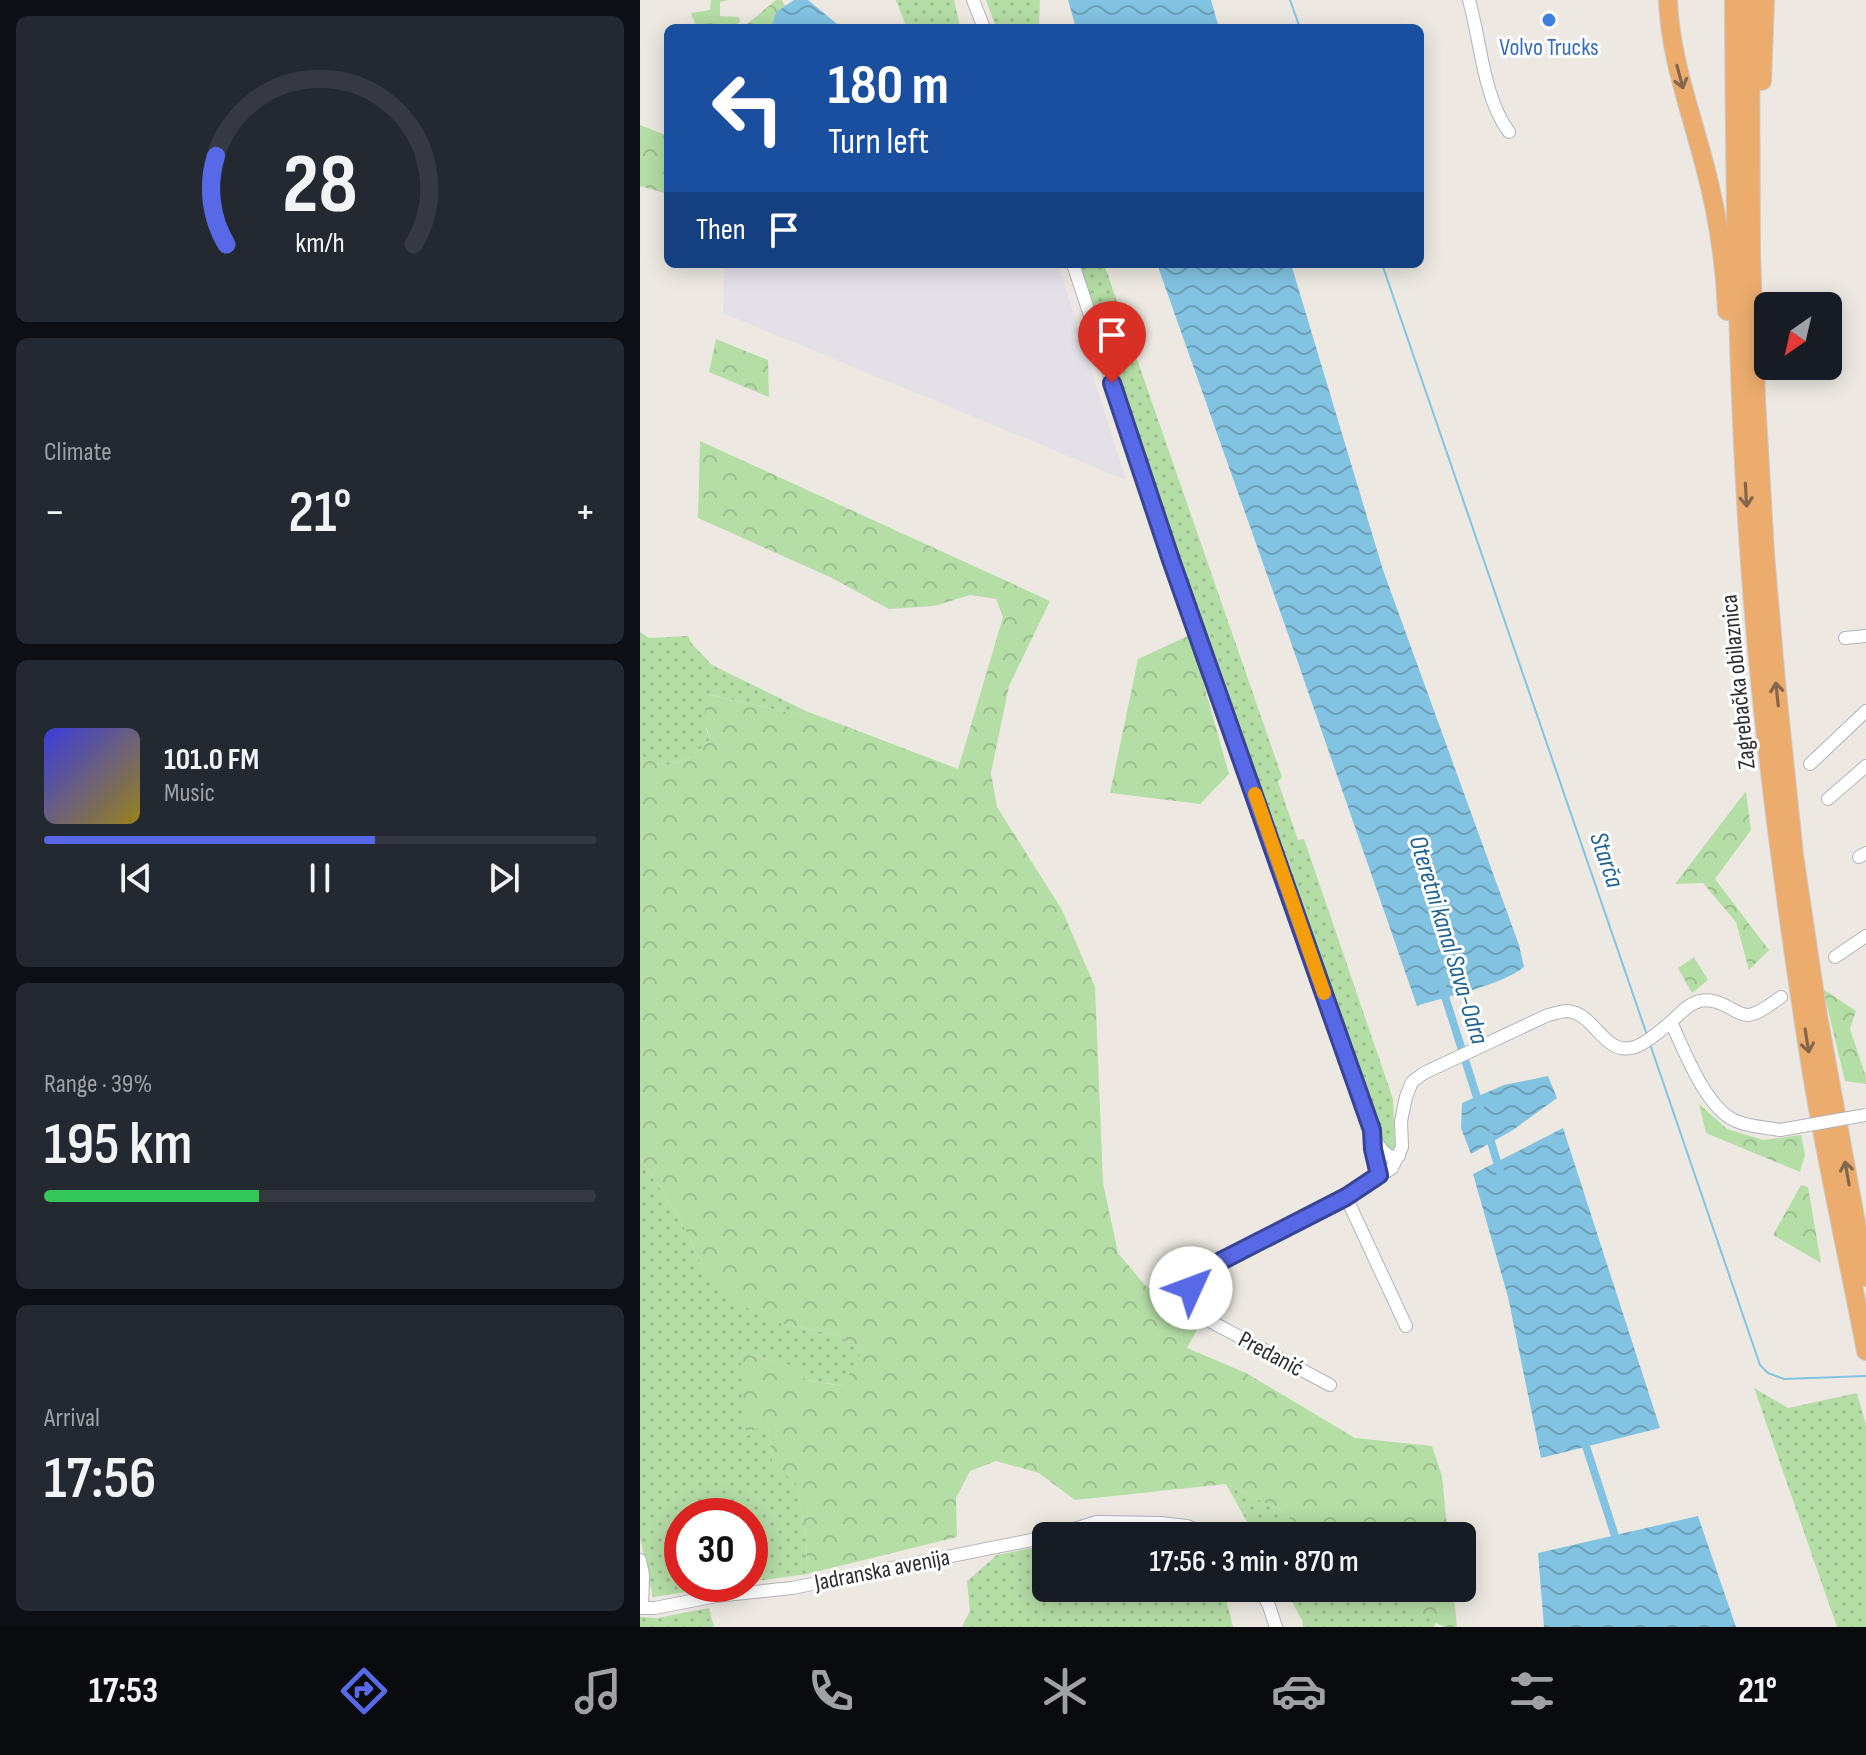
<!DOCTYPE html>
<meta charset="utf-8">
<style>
body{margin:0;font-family:"Sofia Sans Condensed",sans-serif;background:#242831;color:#f1f3f6;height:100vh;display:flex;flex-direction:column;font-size:30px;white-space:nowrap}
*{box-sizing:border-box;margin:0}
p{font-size:26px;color:#9ea1a6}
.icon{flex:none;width:44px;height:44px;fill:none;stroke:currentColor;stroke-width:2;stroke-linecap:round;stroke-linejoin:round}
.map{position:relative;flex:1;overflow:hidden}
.sheet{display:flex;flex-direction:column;gap:16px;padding:16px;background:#0d0f14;width:640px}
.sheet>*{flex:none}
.top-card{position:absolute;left:24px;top:24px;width:760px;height:244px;border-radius:12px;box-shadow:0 4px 20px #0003;background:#1a4fa0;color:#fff;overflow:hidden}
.needle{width:52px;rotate:214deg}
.fabs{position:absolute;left:1114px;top:292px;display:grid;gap:16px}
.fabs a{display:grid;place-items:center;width:88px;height:88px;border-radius:12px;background:#171b24;box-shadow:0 4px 20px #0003;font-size:40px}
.speed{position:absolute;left:24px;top:1498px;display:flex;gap:16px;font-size:40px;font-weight:700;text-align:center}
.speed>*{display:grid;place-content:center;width:104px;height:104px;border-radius:50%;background:#171b24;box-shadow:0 4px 20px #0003;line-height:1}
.speed .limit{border:12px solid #d22;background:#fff;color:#111}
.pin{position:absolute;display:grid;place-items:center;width:68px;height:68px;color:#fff;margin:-82px -34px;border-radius:50% 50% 50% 0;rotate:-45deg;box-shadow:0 0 8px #0007}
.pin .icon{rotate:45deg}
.me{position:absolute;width:88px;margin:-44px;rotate:47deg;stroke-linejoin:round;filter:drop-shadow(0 0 6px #0008)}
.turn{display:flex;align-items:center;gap:28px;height:168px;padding:0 32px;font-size:36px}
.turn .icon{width:104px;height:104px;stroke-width:2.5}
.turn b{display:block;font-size:56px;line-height:68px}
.then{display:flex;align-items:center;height:76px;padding:0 32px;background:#0003;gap:16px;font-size:30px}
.big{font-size:60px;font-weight:600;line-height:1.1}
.sheet .tile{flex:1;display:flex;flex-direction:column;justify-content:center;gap:12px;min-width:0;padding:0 28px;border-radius:12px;background:#242831}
.sheet .dial{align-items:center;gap:0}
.dial svg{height:208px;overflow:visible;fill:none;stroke:#363941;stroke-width:7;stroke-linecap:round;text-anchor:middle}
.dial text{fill:#f1f3f6;stroke:none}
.song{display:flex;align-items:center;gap:24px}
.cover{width:96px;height:96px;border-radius:12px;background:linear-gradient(135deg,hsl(240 70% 55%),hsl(50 70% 35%))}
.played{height:8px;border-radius:4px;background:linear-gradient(90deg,#5769e6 60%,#363941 60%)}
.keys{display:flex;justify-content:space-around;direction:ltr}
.heat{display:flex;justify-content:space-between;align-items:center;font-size:44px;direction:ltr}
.charge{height:12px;border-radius:6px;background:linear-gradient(90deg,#34c759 39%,#363941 0)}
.trip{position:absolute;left:392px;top:1522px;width:444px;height:80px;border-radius:12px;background:#171b24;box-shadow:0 4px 20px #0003;font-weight:600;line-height:80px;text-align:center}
.tabs{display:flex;height:128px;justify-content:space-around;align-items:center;background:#090b0e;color:#9ea1a6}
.tabs .icon{width:56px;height:56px}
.tabs .current{color:#5769e6}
.tabs b{font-size:36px;color:#f1f3f6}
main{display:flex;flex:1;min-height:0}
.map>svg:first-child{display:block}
.industrial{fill:#e3e1e7}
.grass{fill:url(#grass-dots)}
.forest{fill:url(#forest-crowns)}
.water{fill:url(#water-waves)}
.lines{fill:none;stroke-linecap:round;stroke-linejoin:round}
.stream{stroke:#83c3e2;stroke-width:2}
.canal{stroke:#83c3e2;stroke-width:8}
.minor-casing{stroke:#b2b3bc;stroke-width:14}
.highway-casing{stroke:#c9c9c9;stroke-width:20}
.minor{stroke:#fff;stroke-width:12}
.highway{stroke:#ecac6e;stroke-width:18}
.minor-bridge-casing{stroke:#b2b3bc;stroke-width:14;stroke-linecap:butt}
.minor-bridge{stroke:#fff;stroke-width:12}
.oneway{stroke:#84674b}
.route-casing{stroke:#394496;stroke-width:20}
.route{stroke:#5769e6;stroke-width:14}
.slow{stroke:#f59e0b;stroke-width:14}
.shop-dot{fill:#3f7fe0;stroke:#fff;stroke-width:3}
.labels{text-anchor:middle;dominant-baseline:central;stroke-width:6;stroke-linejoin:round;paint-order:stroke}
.shop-label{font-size:24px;fill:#366cbe;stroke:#fff}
.street-label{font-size:24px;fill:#2e2e2e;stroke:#fff}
.water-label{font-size:26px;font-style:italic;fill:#1e6391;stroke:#fff}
</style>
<main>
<section class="sheet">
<div class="tile dial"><svg viewBox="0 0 100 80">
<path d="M14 69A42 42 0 1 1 86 69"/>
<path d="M14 69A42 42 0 0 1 10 35" stroke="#5769e6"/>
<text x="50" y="56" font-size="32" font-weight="700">28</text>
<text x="50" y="72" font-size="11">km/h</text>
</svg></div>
<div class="tile"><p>Climate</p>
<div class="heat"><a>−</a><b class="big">21°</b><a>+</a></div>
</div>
<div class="tile">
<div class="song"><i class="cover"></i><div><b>101.0 FM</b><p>Music</p></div></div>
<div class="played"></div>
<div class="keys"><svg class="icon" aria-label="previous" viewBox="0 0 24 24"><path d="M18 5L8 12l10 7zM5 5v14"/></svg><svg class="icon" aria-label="pause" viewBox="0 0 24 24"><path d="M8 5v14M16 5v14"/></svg><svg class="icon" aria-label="next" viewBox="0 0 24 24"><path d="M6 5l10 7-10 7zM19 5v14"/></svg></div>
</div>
<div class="tile"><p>Range · 39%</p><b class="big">195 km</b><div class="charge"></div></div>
<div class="tile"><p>Arrival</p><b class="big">17:56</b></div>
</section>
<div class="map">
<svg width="1226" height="1627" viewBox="0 0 1226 1627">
<defs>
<pattern id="grass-dots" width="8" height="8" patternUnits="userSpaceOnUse" patternTransform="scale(2)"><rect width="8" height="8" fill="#b5dda6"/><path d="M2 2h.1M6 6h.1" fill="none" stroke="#9cbe8f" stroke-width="1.8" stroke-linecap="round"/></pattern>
<pattern id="forest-crowns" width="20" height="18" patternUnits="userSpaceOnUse" patternTransform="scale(2)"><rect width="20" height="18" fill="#b5dda6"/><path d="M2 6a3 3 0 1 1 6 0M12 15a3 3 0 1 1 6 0" fill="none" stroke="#9cbe8f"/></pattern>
<pattern id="water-waves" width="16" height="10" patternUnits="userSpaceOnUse" patternTransform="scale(2)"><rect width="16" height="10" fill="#83c3e2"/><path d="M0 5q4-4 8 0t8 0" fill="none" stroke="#6c9fb8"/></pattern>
</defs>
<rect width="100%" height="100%" fill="#ede9e2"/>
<polygon class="industrial" points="84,264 418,264 486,480 83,313"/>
<g class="grass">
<polygon points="256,0 314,0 320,28 267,28"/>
<polygon points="346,0 400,0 399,28 356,28"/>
<polygon points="439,264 464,264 642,777 638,782 658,840 664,839 753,1099 755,1149 748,1152 743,1143"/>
<path d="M0 632 9 638 48 636 52 644 72 665 166 711 163 716 68 694 66 729 70 738C64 750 38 765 25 765 18 765 7 758 0 755Z"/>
<polygon points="0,1157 40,1219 63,1268 140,1323 197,1335 222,1351 204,1386 166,1380 153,1366 101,1353 107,1436 127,1419 133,1465 156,1482 166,1536 167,1574 110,1582 110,1516 42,1516 42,1584 98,1584 13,1597 0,1538"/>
<polygon points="1114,1388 1148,1408 1217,1393 1226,1425 1226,1627 1197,1627"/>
<polygon points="586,1484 644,1512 664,1536 615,1536"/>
<polygon points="406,1545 406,1588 577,1588 585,1595 593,1627 322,1627 330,1611 327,1581 357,1555"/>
<polygon points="644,1588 731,1588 796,1622 794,1627 663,1627 662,1620"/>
<polygon points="69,1608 74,1627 0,1627 0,1617 17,1618"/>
</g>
<g class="forest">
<polygon points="71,0 88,0 80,2 80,16 99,17 100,22 93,28 57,28 51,13 70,10"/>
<polygon points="136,0 142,0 145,6 136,12 131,28 107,28 107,24"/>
<polygon points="0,125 28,136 28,194 0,186"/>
<polygon points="76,339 128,360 129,397 69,372"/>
<path d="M60 441 410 601 369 686 351 773 357 807 422 910 455 987 463 1183 478 1253 504 1284 558 1328 547 1348 606 1373 715 1438 792 1446 802 1476 808 1536H664L644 1512 586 1484 435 1500 399 1473 356 1461 330 1471 316 1498 317 1537 167 1574 166 1536 156 1483 133 1465 127 1420 106 1437 101 1353 154 1366 166 1380 203 1386 222 1351 197 1335 140 1323 92 1301 63 1268 40 1219 0 1157V755C7 758 18 765 25 765 38 765 64 750 70 738L64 720 67 694 163 716 166 711 318 769 363 617 356 599 330 595 294 606 249 609 192 578 58 518Z"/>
<polygon points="550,635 589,774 560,804 470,793 498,659"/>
<polygon points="1106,791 1111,830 1075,879 1129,950 1109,970 1096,922 1063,883 1035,884"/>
<polygon points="1054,957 1068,980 1052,993 1038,968"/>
<polygon points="1183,989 1216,1011 1210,1029 1226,1077 1226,1084 1205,1081"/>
<polygon points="1059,1104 1087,1129 1123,1140 1161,1135 1165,1154 1160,1172 1066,1133"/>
<polygon points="1161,1185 1168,1187 1181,1263 1133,1235"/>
<polygon points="731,1588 813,1588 817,1627 804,1627"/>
</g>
<g class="water">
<polygon points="154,0 168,0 202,28 131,28 136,12"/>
<polygon points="428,0 571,0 579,28 436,28"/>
<path d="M517 264H651L743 570 879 945 884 967C860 986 807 996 777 1006L647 631Z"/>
<polygon points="908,1076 917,1098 873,1130 831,1154 821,1128 822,1103 864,1085"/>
<polygon points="923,1128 1020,1428 901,1458 868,1297 833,1174"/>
<polygon points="1058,1516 1096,1627 904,1627 898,1553"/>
</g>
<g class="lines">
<g class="stream">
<polyline points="650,0 660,28"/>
<polyline points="742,264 1007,1035"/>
<polyline points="1010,1044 1120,1365 1128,1373 1144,1379 1226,1376"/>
</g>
<g class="canal">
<polyline points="802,987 840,1107"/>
<polyline points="849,1135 860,1172"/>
<polyline points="943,1437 977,1542"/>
</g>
<defs>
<g id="minor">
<polyline points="333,0 344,28"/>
<path d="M829 0C841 42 843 97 869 132"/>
<polyline points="433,264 531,560 732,1130 733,1149 739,1175"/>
<polyline points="1205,638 1226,636"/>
<polyline points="1170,764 1226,711"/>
<polyline points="1188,799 1226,766"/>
<polyline points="1219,857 1226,853"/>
<polyline points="1195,957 1226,936"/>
<path d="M1031 1022C1051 1002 1063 992 1090 1008 1096 1011 1101 1015 1108 1015 1119 1014 1132 1003 1141 997"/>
<path d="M735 1137C738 1147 743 1154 754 1158L759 1156"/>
<polyline points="706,1197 766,1326"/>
<path d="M690 1385 551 1311C539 1291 566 1272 581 1261L706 1197 752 1168 762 1147 761 1121 766 1097 772 1082 784 1073 908 1015C914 1014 921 1011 927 1011 956 1013 963 1057 995 1047 1007 1043 1021 1030 1031 1022 1044 1050 1066 1109 1096 1121 1110 1127 1125 1127 1140 1130"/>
<polyline points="411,1536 457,1522 521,1523 547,1526 570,1536"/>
<polyline points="0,1560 3,1575 2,1608"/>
<polyline points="620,1588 629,1606 636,1627"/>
<polyline points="0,1608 15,1608 76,1596 152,1588 406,1537"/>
</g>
<g id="highway">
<path d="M1028 0C1030 56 1050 109 1064 163 1077 211 1085 261 1087 311"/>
<path d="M1094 0C1095 205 1097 410 1114 615 1123 721 1136 828 1151 934 1159 990 1167 1047 1177 1103 1192 1186 1210 1268 1226 1351"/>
<polyline points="1110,0 1111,252 1116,399 1125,554 1136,682 1154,855 1178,1016 1226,1277"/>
<polyline points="1122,81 1125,0"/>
</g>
</defs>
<use href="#minor" class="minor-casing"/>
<use href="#highway" class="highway-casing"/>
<use href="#minor" class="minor"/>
<use href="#highway" class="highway"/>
<defs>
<polyline id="minor-bridge" points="1140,1130 1226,1115"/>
</defs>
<use href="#minor-bridge" class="minor-bridge-casing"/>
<use href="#minor-bridge" class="minor-bridge"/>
</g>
<defs><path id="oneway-shaft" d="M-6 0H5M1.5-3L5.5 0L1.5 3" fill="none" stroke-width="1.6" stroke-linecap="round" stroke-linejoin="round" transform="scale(2)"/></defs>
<g class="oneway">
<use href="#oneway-shaft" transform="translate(1040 77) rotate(75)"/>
<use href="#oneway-shaft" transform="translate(1106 495) rotate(87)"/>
<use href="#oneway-shaft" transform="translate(1137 694) rotate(-96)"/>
<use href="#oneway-shaft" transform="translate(1167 1041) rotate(81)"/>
<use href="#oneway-shaft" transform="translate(1207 1173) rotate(-100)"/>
</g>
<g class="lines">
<defs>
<polyline id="route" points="472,383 531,560 732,1130 733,1149 739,1175 706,1197 581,1261 568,1270 551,1288"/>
</defs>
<use href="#route" class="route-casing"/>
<use href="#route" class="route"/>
<polyline class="slow" points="615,794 684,993"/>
</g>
<circle class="shop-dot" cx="909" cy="20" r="8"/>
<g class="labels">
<g class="shop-label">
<text x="909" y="47">Volvo Trucks</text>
</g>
<g class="street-label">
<text transform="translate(1098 682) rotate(-96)">Zagrebačka obilaznica</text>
<text transform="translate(631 1354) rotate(28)">Predanić</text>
<text transform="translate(242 1570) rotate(-11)">Jadranska avenija</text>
</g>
<g class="water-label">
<text transform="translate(966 860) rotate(71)">Starča</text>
<text transform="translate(808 940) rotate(73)">Oteretni kanal Sava-Odra</text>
</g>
</g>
</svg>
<div class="fabs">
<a><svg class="needle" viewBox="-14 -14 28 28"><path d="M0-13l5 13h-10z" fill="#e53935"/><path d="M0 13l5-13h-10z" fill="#9ea1a6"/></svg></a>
</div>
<div class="speed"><div class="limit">30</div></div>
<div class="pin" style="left:472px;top:383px;background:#d93025"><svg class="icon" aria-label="arrive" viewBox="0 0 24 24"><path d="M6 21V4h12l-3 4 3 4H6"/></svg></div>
<svg class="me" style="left:551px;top:1288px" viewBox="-20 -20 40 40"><circle r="19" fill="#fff"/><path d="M0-13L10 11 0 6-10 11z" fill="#5769e6"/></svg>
<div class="trip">17:56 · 3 min · 870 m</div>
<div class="top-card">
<div class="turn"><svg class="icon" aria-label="left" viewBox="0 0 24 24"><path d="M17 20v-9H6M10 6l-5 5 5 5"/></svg><div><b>180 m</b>Turn left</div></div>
<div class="then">Then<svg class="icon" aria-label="arrive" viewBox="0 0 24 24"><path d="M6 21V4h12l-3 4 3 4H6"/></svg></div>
</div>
</div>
</main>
<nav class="tabs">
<b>17:53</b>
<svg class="icon current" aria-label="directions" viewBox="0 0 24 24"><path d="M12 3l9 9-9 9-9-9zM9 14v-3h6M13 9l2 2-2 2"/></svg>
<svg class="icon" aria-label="music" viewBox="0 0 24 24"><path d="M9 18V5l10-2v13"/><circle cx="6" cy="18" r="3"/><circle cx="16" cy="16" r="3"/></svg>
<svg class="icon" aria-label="phone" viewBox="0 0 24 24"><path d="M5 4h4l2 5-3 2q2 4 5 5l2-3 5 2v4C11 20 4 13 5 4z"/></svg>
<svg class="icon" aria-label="climate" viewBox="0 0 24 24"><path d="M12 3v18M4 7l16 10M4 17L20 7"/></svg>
<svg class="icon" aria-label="car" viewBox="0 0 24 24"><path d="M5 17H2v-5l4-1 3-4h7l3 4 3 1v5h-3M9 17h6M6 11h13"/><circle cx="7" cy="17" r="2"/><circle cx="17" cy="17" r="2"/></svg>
<svg class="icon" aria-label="filters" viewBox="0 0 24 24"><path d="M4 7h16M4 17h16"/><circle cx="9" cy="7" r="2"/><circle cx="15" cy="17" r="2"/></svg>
<b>21°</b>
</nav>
